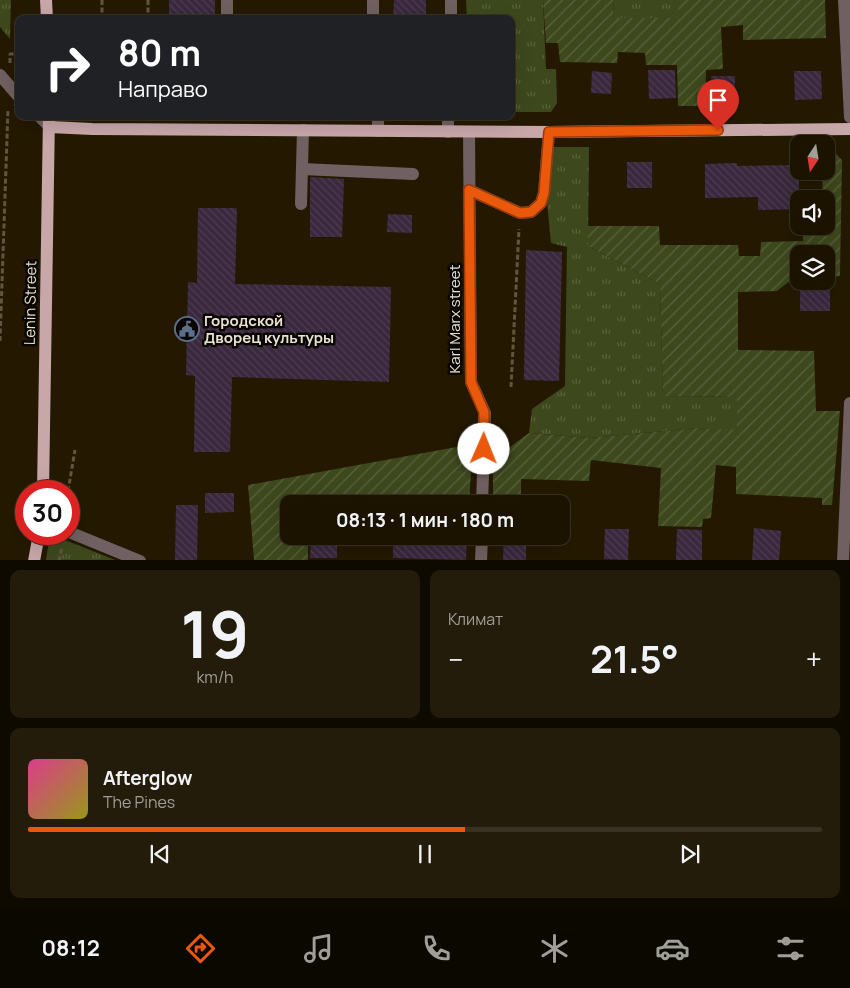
<!DOCTYPE html>
<html lang="ru">
<meta charset="utf-8">
<style>
body{margin:0;font-family:Manrope,sans-serif;background:#241c0a;color:#f1f3f6;height:100vh;display:flex;flex-direction:column;font-size:19px;white-space:nowrap}
*{box-sizing:border-box;margin:0}
p{font-size:16px;color:#a09e99}
.icon{flex:none;width:28px;height:28px;fill:none;stroke:currentColor;stroke-width:2;stroke-linecap:round;stroke-linejoin:round}
.map{position:relative;height:560px;overflow:hidden}
.drawer{display:flex;flex-direction:column;gap:10px;padding:10px;background:#0f0a00;flex:1}
.drawer>*{flex:none}
.hud{position:absolute;left:15px;top:15px;width:500px;height:105px;border-radius:10px;box-shadow:0 5px 20px #0002,0 0 0 1px #393222;background:#202124;color:#fff;overflow:hidden}
.needle{width:32px;rotate:192deg}
.tools{position:absolute;left:790px;top:135px;display:grid;gap:10px}
.tools a{display:grid;place-items:center;width:45px;height:45px;border-radius:10px;background:#1b1300;box-shadow:0 5px 20px #0002,0 0 0 1px #393222;font-size:25px}
.speed{position:absolute;left:15px;top:480px;display:flex;gap:10px;font-size:25px;font-weight:700;text-align:center}
.speed>*{display:grid;place-content:center;width:65px;height:65px;border-radius:50%;background:#1b1300;box-shadow:0 5px 20px #0002,0 0 0 1px #393222;line-height:1}
.speed .limit{border:8px solid #d22;background:#fff;color:#111}
.pin{position:absolute;display:grid;place-items:center;width:42px;height:42px;color:#fff;margin:-51px -21px;border-radius:50% 50% 50% 0;rotate:-45deg;box-shadow:0 0 5px #0007}
.pin .icon{rotate:45deg}
.me{position:absolute;width:55px;margin:-28px;rotate:1deg;stroke-linejoin:round;filter:drop-shadow(0 0 4px #0008)}
.turn{display:flex;align-items:center;gap:18px;height:105px;padding:0 20px;font-size:22px}
.turn .icon{width:65px;height:65px;stroke-width:2.5}
.turn b{display:block;font-size:35px;line-height:42px}
.big{font-size:38px;font-weight:700;line-height:1.1}
.drawer .tile{flex:1;display:flex;flex-direction:column;justify-content:center;gap:8px;min-width:0;padding:0 18px;border-radius:10px;background:#241c0a}
.drawer .dial{align-items:center;gap:0}
.dial b{font-size:65px;line-height:1}
.song{display:flex;align-items:center;gap:15px}
.cover{width:60px;height:60px;border-radius:8px;background:linear-gradient(135deg,hsl(330 70% 55%),hsl(60 70% 35%))}
.played{height:5px;border-radius:2px;background:linear-gradient(90deg,#ea580c 55%,#393222 55%)}
.keys{display:flex;justify-content:space-around;direction:ltr}
.heat{display:flex;justify-content:space-between;align-items:center;font-size:28px;direction:ltr}
.drawer .tiles{flex:1;display:grid;gap:10px;grid-template-columns:1fr 1fr}
.tile:last-child{grid-column:span 2}
.trip{position:absolute;left:280px;top:495px;width:290px;height:50px;border-radius:10px;background:#1b1300;box-shadow:0 5px 20px #0002,0 0 0 1px #393222;font-weight:700;line-height:50px;text-align:center}
.tabs{display:flex;height:80px;justify-content:space-around;align-items:center;background:#0b0800;color:#a09e99}
.tabs .icon{width:35px;height:35px}
.tabs .current{color:#ea580c}
.tabs b{font-size:22px;color:#f1f3f6}
.map>svg:first-child{display:block}
.grass{fill:url(#grass-tufts)}
.garden{fill:url(#garden-furrows)}
.building{fill:url(#building-back-hatch)}
.lines{fill:none;stroke-linecap:round;stroke-linejoin:round}
.path{stroke:#605640;stroke-width:3;stroke-dasharray:5 2.5;stroke-linecap:butt}
.minor{stroke:#706061;stroke-width:12}
.major{stroke:#c8a7a9;stroke-width:12}
.route-casing{stroke:#983908;stroke-width:12}
.route{stroke:#ea580c;stroke-width:9}
.labels{text-anchor:middle;dominant-baseline:central;stroke-width:5;stroke-linejoin:round;paint-order:stroke}
.street-label{font-size:15px;fill:#e9e1d1;stroke:#090500}
.poi-label{font-size:15px;font-weight:bold;fill:#e9e1d1;stroke:#090500;text-anchor:start}
</style>
<div class="map">
<svg width="850" height="561" viewBox="0 0 850 561">
<defs>
<pattern id="grass-tufts" width="24" height="20" patternUnits="userSpaceOnUse" patternTransform="scale(1.25)"><rect width="24" height="20" fill="#3e481d"/><path d="M3 7l-1-3M5 7V3M7 7l1-3M15 17l-1-3M17 17v-4M19 17l1-3" fill="none" stroke="#5a623d"/></pattern>
<pattern id="garden-furrows" width="10" height="10" patternUnits="userSpaceOnUse" patternTransform="scale(1.25)"><rect width="10" height="10" fill="#3e481d"/><path d="M-1 1l2-2M0 10L10 0M9 11l2-2" fill="none" stroke="#5a623d"/></pattern>
<pattern id="building-back-hatch" width="6" height="6" patternUnits="userSpaceOnUse" patternTransform="scale(1.25)"><rect width="6" height="6" fill="#3a283e"/><path d="M-1 5l2 2M0 0l6 6M5-1l2 2" fill="none" stroke="#4d3d50"/></pattern>
</defs>
<rect width="100%" height="100%" fill="#241900"/>
<g class="grass">
<polygon points="0,0 11,0 10,39 0,27"/>
<polygon points="466,0 543,0 546,69 556,69 557,103 551,112 511,112 511,19 467,19"/>
<polygon points="613,0 679,0 679,18 614,18"/>
<polygon points="551,147 589,147 588,246 660,284 663,396 737,397 737,431 697,428 589,438 529,433 532,409 565,386 567,247 551,243 547,202"/>
<polygon points="50,534 115,560 46,560"/>
</g>
<g class="garden">
<polygon points="543,0 613,0 614,18 678,18 679,0 825,0 826,38 743,40 743,25 721,27 723,69 706,70 705,106 678,106 677,65 646,65 645,53 618,52 617,63 560,62 558,43 546,43"/>
<polygon points="826,148 830,148 842,160 840,276 826,277 826,254 799,254 799,277 795,277 777,291 738,292 738,350 814,351 816,411 840,411 832,505 822,505 822,498 736,494 736,467 716,465 711,518 703,519 702,527 658,526 661,468 591,460 589,481 521,479 521,497 493,497 493,473 498,456 529,433 589,438 697,428 737,430 737,397 663,396 660,284 588,246 588,226 659,226 660,245 738,245 739,256 760,256 761,242 803,241 803,226 826,226 826,199 823,199 822,171 826,171"/>
<polygon points="473,444 469,502 289,504 289,536 308,536 308,560 254,560 248,485"/>
</g>
<g class="building">
<rect x="169" y="0" width="46" height="19"/>
<polygon points="394,0 426,0 426,19 393,19"/>
<polygon points="648,70 675,70 676,98 649,99"/>
<polygon points="592,71 612,73 611,94 591,93"/>
<polygon points="794,71 821,71 822,99 795,100"/>
<rect x="711" y="76" width="24" height="25"/>
<rect x="627" y="162" width="25" height="26"/>
<polygon points="737,163 737,166 799,165 799,209 758,210 758,197 705,198 705,164"/>
<polygon points="310,177 344,179 342,237 310,237"/>
<polygon points="198,208 237,208 235,284 391,287 389,382 232,377 230,452 194,452 195,376 186,375 188,282 197,283"/>
<polygon points="388,214 412,215 412,233 387,232"/>
<polygon points="526,250 562,252 559,381 524,380"/>
<rect x="800" y="281" width="30" height="30"/>
<polygon points="205,493 234,493 234,512 205,513"/>
<polygon points="176,505 198,505 197,561 175,561"/>
<polygon points="754,528 781,531 779,561 752,561"/>
<polygon points="605,529 629,529 628,560 604,559"/>
<polygon points="677,529 702,530 702,560 676,560"/>
<polygon points="311,536 337,536 337,558 310,558"/>
<polygon points="393,536 467,536 466,560 393,558"/>
<polygon points="504,536 526,536 526,561 503,561"/>
</g>
<g class="lines">
<g class="path">
<polyline points="102,0 102,19"/>
<polyline points="148,0 148,19"/>
<polyline points="10,63 10,54 19,54"/>
<polyline points="0,341 8,109"/>
<polyline points="511,387 519,229"/>
<polyline points="68,491 75,450"/>
<polyline points="59,561 62,547"/>
</g>
<g class="minor">
<polyline points="373,0 373,19"/>
<polyline points="844,0 850,117"/>
<polyline points="227,19 227,0"/>
<polyline points="451,19 451,0"/>
<polyline points="0,75 19,97"/>
<polyline points="39,116 50,127"/>
<polyline points="378,116 378,131"/>
<polyline points="448,132 448,116"/>
<polyline points="469,132 471,382 485,413 482,504"/>
<polyline points="302,169 413,174"/>
<polyline points="469,190 520,213 531,212 541,203 544,193 549,132"/>
<polyline points="301,204 303,130"/>
<polyline points="69,532 140,561"/>
<polyline points="481,561 482,536"/>
<polyline points="843,561 850,403"/>
</g>
<g class="major">
<polyline points="46,0 47,19"/>
<polyline points="50,127 92,129 549,132 850,129"/>
<polyline points="43,491 49,116"/>
<polyline points="34,561 39,534"/>
</g>
</g>
<g class="lines">
<defs>
<polyline id="route" points="484,449 484,412 471,382 469,190 520,213 531,212 541,203 544,193 549,132 718,130"/>
</defs>
<use href="#route" class="route-casing"/>
<use href="#route" class="route"/>
</g>
<defs>
<symbol id="civic-ring" viewBox="-11 -11 22 22"><circle r="9.5" fill="#090500" stroke="#5c6f8a" stroke-width="1.5"/><path d="M-.6-6.5H3V-4.5H.6V-3L4-1V1h2V6H-6V1h2V-1L-.6-3ZM-1.2 2.5V6h2.4V2.5Z" fill="#5c6f8a"/></symbol>
</defs>
<g fill-rule="evenodd">
<use href="#civic-ring" x="173" y="315" width="28" height="28"/>
</g>
<g class="labels">
<g class="street-label">
<text transform="translate(30 303) rotate(-89)">Lenin Street</text>
<text transform="translate(454 319) rotate(-90)">Karl Marx street</text>
</g>
<g class="poi-label">
<text x="204" y="320">Городской<tspan x="204" dy="17">Дворец культуры</tspan></text>
</g>
</g>
</svg>
<div class="tools">
<a><svg class="needle" viewBox="-14 -14 28 28"><path d="M0-13l5 13h-10z" fill="#e53935"/><path d="M0 13l5-13h-10z" fill="#a09e99"/></svg></a>
<a><svg class="icon" aria-label="sound" viewBox="0 0 24 24"><path d="M4 9h4l5-4v14l-5-4H4zM17 9q2 3 0 6"/></svg></a>
<a><svg class="icon" aria-label="layers" viewBox="0 0 24 24"><path d="M12 4l9 5-9 5-9-5zM3 14l9 5 9-5"/></svg></a>
</div>
<div class="speed"><div class="limit">30</div></div>
<div class="pin" style="left:718px;top:130px;background:#d93025"><svg class="icon" aria-label="arrive" viewBox="0 0 24 24"><path d="M6 21V4h12l-3 4 3 4H6"/></svg></div>
<svg class="me" style="left:484px;top:449px" viewBox="-20 -20 40 40"><circle r="19" fill="#fff"/><path d="M0-13L10 11 0 6-10 11z" fill="#ea580c"/></svg>
<div class="trip">08:13 · 1 мин · 180 m</div>
<div class="hud">
<div class="turn"><svg class="icon" aria-label="right" viewBox="0 0 24 24"><path d="M7 20v-9h11M14 6l5 5-5 5"/></svg><div><b>80 m</b>Направо</div></div>
</div>
</div>
<section class="drawer">
<div class="tiles">
<div class="tile dial"><b>19</b><p>km/h</p></div>
<div class="tile"><p>Климат</p>
<div class="heat"><a>−</a><b class="big">21.5°</b><a>+</a></div>
</div>
<div class="tile">
<div class="song"><i class="cover"></i><div><b>Afterglow</b><p>The Pines</p></div></div>
<div class="played"></div>
<div class="keys"><svg class="icon" aria-label="previous" viewBox="0 0 24 24"><path d="M18 5L8 12l10 7zM5 5v14"/></svg><svg class="icon" aria-label="pause" viewBox="0 0 24 24"><path d="M8 5v14M16 5v14"/></svg><svg class="icon" aria-label="next" viewBox="0 0 24 24"><path d="M6 5l10 7-10 7zM19 5v14"/></svg></div>
</div>
</div>
</section>
<nav class="tabs">
<b>08:12</b>
<svg class="icon current" aria-label="directions" viewBox="0 0 24 24"><path d="M12 3l9 9-9 9-9-9zM9 14v-3h6M13 9l2 2-2 2"/></svg>
<svg class="icon" aria-label="music" viewBox="0 0 24 24"><path d="M9 18V5l10-2v13"/><circle cx="6" cy="18" r="3"/><circle cx="16" cy="16" r="3"/></svg>
<svg class="icon" aria-label="phone" viewBox="0 0 24 24"><path d="M5 4h4l2 5-3 2q2 4 5 5l2-3 5 2v4C11 20 4 13 5 4z"/></svg>
<svg class="icon" aria-label="climate" viewBox="0 0 24 24"><path d="M12 3v18M4 7l16 10M4 17L20 7"/></svg>
<svg class="icon" aria-label="car" viewBox="0 0 24 24"><path d="M5 17H2v-5l4-1 3-4h7l3 4 3 1v5h-3M9 17h6M6 11h13"/><circle cx="7" cy="17" r="2"/><circle cx="17" cy="17" r="2"/></svg>
<svg class="icon" aria-label="filters" viewBox="0 0 24 24"><path d="M4 7h16M4 17h16"/><circle cx="9" cy="7" r="2"/><circle cx="15" cy="17" r="2"/></svg>
</nav>
